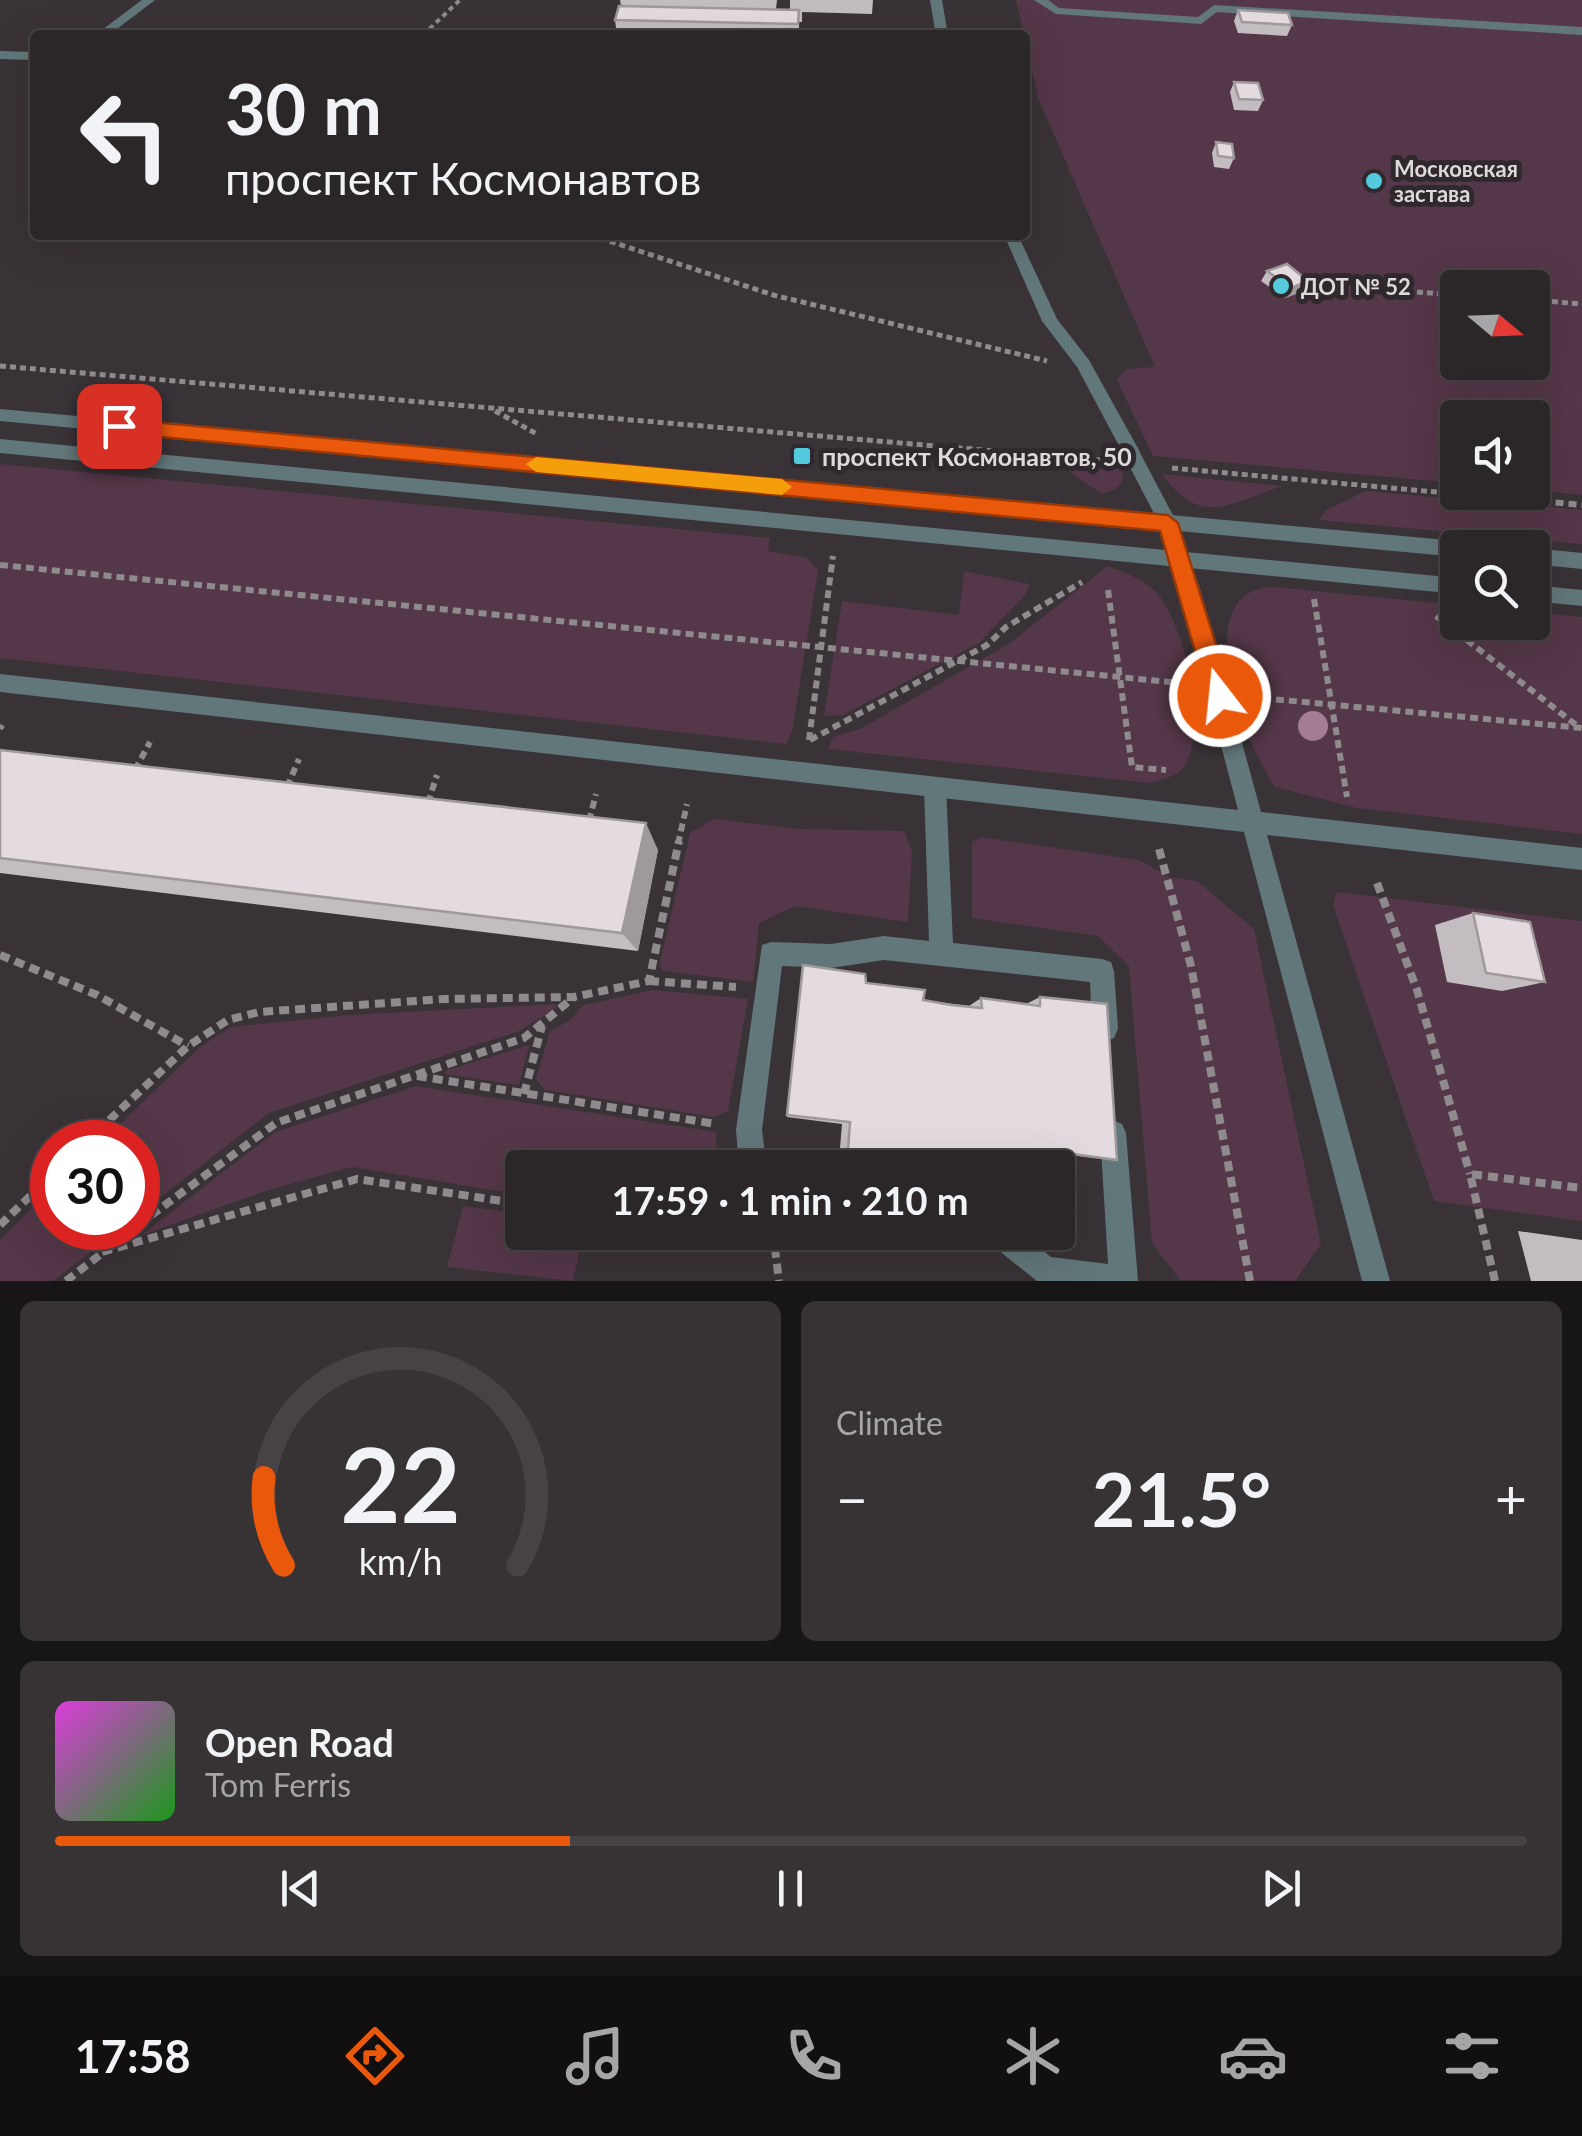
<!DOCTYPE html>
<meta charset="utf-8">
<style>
body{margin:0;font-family:Lato,sans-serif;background:#373234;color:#f1f3f6;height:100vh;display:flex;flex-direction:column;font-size:38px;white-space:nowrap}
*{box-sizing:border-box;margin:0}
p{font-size:32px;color:#a6a5a8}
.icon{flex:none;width:55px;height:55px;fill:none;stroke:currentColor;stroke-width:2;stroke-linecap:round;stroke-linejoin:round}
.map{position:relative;height:1281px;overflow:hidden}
.sheet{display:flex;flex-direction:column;gap:20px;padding:20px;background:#181516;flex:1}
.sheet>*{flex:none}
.banner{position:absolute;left:30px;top:30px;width:1000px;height:210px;border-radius:10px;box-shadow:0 10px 40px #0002,0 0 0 2px #474345;background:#2b2628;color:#f1f3f6;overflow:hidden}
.needle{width:65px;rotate:109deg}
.controls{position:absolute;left:1440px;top:270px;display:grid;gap:20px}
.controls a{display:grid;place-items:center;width:110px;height:110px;border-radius:10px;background:#2b2628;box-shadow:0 10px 40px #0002,0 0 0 2px #474345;font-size:50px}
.speed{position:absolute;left:30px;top:1120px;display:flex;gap:20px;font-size:50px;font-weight:700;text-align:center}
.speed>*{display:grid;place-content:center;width:130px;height:130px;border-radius:50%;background:#2b2628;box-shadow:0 10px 40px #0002,0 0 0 2px #474345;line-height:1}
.speed .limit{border:15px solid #d22;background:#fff;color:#111}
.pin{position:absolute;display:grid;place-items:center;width:85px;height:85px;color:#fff;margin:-42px;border-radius:20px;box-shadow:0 5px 15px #0006}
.me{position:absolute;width:110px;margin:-55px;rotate:344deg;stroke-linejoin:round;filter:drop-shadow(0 0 8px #0008)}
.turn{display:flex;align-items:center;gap:35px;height:210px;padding:0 30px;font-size:45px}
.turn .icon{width:130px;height:130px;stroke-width:2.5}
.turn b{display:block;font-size:70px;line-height:85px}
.big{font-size:75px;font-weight:700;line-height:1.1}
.sheet .card{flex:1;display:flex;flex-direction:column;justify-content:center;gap:15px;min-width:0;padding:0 35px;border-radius:15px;background:#373234}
.sheet .dial{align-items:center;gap:0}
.dial svg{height:260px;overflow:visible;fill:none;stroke:#474345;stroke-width:7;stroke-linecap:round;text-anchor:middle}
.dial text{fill:#f1f3f6;stroke:none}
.song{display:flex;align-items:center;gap:30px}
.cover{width:120px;height:120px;border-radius:15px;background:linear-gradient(135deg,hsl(300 70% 55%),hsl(120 70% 35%))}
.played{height:10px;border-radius:5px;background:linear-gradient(90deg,#ea580c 35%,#474345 35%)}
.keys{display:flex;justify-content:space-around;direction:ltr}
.heat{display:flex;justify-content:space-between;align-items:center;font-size:55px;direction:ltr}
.sheet .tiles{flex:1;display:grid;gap:20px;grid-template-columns:1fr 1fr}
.card:last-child{grid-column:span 2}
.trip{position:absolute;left:505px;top:1150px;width:570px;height:100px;border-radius:10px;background:#2b2628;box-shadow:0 10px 40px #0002,0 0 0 2px #474345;font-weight:700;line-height:100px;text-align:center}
.menu{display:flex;height:160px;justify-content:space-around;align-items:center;background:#110f10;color:#a6a5a8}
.menu .icon{width:70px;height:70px}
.menu .selected{color:#ea580c}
.menu b{font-size:45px;color:#f1f3f6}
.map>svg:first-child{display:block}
.green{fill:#543748;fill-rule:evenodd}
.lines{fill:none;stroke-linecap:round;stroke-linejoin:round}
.path-far3{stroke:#8f8a8d;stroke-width:4;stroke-dasharray:5 4;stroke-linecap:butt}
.path-far2{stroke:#8f8a8d;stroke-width:5;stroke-dasharray:6 4;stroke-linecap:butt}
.path-far1{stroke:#8f8a8d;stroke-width:6;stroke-dasharray:8 5;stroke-linecap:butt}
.path{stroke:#8f8a8d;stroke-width:8;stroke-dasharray:10 6;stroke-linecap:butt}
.service{fill:#62777a;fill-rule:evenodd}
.minor{fill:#62777a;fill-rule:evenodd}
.tertiary{fill:#62777a;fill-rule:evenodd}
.tree{fill:#a47d93}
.wall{fill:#c3bcc0}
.shaded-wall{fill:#9f999c}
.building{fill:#e3dbdf;stroke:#9f999c;stroke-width:2.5}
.route{fill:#ea580c;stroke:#983908;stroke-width:2.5}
.slow{fill:#f59e0b}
.poi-dot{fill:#54cadc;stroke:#2f282c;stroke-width:4}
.labels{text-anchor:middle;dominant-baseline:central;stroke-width:10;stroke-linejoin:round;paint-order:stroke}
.far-poi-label{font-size:22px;font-weight:bold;fill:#dedadc;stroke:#2f282c;text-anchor:start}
.poi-label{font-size:25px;font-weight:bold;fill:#dedadc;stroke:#2f282c;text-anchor:start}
</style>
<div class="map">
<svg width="1582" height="1281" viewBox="0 0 1582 1281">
<rect width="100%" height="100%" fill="#393236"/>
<g class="green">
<path d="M1016 0H1582V495L1533 490 1532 418H1458L1457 483 1153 456 1117 380 1126 369 1155 367 1039 100ZM1458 288H1532V362H1458Z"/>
<path d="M1050 459 1123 468C1124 485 1118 489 1102 494Z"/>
<polygon points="0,464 770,538 768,551 808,558 818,571 792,732 786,744 0,658"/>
<path d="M1162 474 1282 486C1229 504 1201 528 1162 474Z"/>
<polygon points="1366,491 1582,510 1582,544 1319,520 1326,510"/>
<path d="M1108 566C1125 573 1142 578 1155 591 1184 620 1214 742 1179 772 1172 778 1159 780 1150 783L828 749 833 737 860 729 1007 645Z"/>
<polygon points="964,571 1030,584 1026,594 979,643 843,715 824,716 842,601 959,615"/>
<path d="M1274 587 1457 605 1458 622H1532L1533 612 1582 617V834L1357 808 1275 787C1247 747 1183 589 1274 587Z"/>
<polygon points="714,819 800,829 904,831 912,851 908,922 795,906 759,923 753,982 663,971 659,966 690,833"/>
<polygon points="981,837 1139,860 1170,877 1197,881 1254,929 1321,1244 1295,1281 1180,1280 1152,1243 1129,966 1098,936 972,918 972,842"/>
<polygon points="1336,892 1582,921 1582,1221 1434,1201 1333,905"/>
<polygon points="653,990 748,999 728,1111 714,1117 545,1090 536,1079 550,1031 569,1021 583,1005"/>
<polygon points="556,1004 556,1008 519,1031 269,1113 138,1215 138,1142 101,1142 200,1047 231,1027 348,1015"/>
<polygon points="529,1045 519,1085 444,1074 447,1070"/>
<polygon points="416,1086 716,1132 717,1167 522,1168 522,1195 352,1167 262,1192 140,1236 275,1132"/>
<polygon points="52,1189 52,1228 122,1228 53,1281 0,1281 0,1240"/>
<polygon points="463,1206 522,1214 522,1232 583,1233 573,1281 447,1267"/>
</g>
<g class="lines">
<polyline class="path-far3" points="423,35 460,0"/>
<g class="path-far2">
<polyline points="591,235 773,295 1047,361"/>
<polyline points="1417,292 1458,295"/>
<polyline points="1532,300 1582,304"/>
<polyline points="0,366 1100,460"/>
<polyline points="495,411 537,434"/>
<polyline points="1172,468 1480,496"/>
</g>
<g class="path-far1">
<polyline points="1452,493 1582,505"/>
<polyline points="0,565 1179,683"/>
<polyline points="1108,590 1132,767 1166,770"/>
<polyline points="1314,599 1347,797"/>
<polyline points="1436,616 1580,728"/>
<polyline points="1250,697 1582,728"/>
<polyline points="0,729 2,725"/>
<polyline points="809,740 833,556"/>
<polyline points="810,740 987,645 1006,627 1082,582"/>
<polyline points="135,770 150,742"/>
<polyline points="287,787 299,759"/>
<polyline points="428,803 437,775"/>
<polyline points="589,821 596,794"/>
<polyline points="678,844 687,804"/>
</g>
<g class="path">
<polyline points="1159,849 1191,966 1250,1281"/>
<polyline points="1377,883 1417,990 1470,1174"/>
<polyline points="0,955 97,995 188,1046"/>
<polyline points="649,981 736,987"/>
<polyline points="417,1076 716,1124"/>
<polyline points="524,1094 542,1026"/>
<polyline points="86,1142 188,1046 228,1020 259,1012 444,999 574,997 649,981 679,841"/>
<polyline points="0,1225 52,1175"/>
<polyline points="138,1225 276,1123 524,1038 574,997"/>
<polyline points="701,1232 731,1232"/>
<polyline points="773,1232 779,1281"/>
<polyline points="102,1252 357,1179 522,1204"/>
<polyline points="66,1281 135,1228"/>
<polyline points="1495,1281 1470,1174 1582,1188"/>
</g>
<g class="service">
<polygon points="142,0 155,0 109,35 95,35"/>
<polygon points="930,0 942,0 948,35 776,35 772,32 778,28 935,30"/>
<polygon points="1034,0 1048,0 1059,8 1198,17 1214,5 1582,27 1582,35 1217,12 1201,24 1056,14"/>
<polygon points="0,51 35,52 35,60 0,59"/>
<polygon points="1004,235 1018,235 1057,319 1089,360 1140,452 1137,457 1125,457 1077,367 1042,321"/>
<polygon points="935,777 943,780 946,787 953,943 1102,959 1111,962 1114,971 1118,1029 1114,1038 1105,1042 1096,1038 1092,1029 1090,982 884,960 831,968 782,966 762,1130 767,1168 739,1168 736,1130 762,945 771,942 831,944 884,936 929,941 924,787 927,780"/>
<polygon points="1113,1120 1122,1124 1126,1133 1138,1281 1037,1281 988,1242 984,1232 1021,1232 1051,1257 1108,1264 1100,1133 1104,1124"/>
</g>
<polygon class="minor" points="1131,445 1137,447 1177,523 1200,589 1261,812 1582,848 1582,870 1267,835 1390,1281 1362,1281 1244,832 0,692 0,674 1238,810 1180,589 1159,523 1122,452"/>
<g class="tertiary">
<polygon points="0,409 1458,541 1467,548 1458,548 1458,557 0,421"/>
<polygon points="0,439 1458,578 1458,594 0,453"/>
<polygon points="1532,548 1582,553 1582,569 1532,564"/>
<polygon points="1532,585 1582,590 1582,606 1532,601"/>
</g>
</g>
<circle class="tree" cx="1313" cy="726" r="15"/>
<g class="wall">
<polygon points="620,0 777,0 776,9 790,10 790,0 873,0 872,14 802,12 802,22 799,22 799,35 617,35 615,20 621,6"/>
<polygon points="1238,10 1292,25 1287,36 1238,33 1234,21"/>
<polygon points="1234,82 1263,100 1258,111 1234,110 1230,92"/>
<polygon points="1216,142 1234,158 1229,169 1214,167 1212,153"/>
<polygon points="1267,271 1308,281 1301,292 1285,298 1261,281"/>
<polygon points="0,750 658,850 638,951 0,873"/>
<polygon points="1473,913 1545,982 1502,991 1447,982 1435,925"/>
<polygon points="866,983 923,1000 969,1006 981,998 1026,1004 1040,997 1117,1160 1050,1153 1051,1168 895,1168 896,1157 840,1148 842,1124 787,1117 787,1115"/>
<polygon points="1518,1231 1582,1240 1582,1281 1531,1281"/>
</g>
<g class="shaded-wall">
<polygon points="1308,281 1301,292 1285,298 1291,288"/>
<polygon points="646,823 658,850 638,951 622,933"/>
</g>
<g class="building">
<polygon points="619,6 799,10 798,24 615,20"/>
<polygon points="1238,10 1288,13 1292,25 1242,22"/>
<polygon points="1234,82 1258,83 1263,100 1239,99"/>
<polygon points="1216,142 1232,144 1234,158 1218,156"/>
<polygon points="1287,264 1308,281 1291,288 1267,271"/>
<polygon points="0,750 646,823 622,933 0,858"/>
<polygon points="1473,913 1530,922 1545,982 1486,973"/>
<polygon points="803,965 865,974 866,983 925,990 923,1000 951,1005 982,1008 981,998 1040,1006 1040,997 1107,1004 1117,1160 1050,1151 1051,1168 911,1168 912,1160 848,1150 850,1122 787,1115"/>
</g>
<polygon class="route" points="119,419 1168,515 1178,523 1232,696 1220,706 1208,696 1160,531 119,433 109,426"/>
<polygon class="slow" points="536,457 782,479 792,487 782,495 536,472 526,464"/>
<g class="poi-dot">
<circle cx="1374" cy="181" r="10"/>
<circle cx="1281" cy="286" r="10"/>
<rect x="792" y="446" width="20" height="20" rx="5"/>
</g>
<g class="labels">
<g class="far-poi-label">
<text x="1394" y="168">Московская<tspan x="1394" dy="25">застава</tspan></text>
<text x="1301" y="286">ДОТ № 52</text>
</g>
<g class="poi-label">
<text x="822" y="456">проспект Космонавтов, 50</text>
</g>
</g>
</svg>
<div class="controls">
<a><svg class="needle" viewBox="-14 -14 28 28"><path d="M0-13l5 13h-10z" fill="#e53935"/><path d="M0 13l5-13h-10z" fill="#a6a5a8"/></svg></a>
<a><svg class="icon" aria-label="sound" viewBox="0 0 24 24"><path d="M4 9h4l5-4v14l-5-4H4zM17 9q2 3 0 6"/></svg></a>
<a><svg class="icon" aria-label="search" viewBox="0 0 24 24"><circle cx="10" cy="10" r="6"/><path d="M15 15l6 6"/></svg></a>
</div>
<div class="speed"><div class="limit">30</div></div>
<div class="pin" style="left:119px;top:426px;background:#d93025"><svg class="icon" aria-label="arrive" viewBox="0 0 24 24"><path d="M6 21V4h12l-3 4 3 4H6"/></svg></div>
<svg class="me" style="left:1220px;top:696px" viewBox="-20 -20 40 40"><circle r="17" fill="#ea580c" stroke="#fff" stroke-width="3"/><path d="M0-11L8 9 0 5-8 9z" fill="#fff"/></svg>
<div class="trip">17:59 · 1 min · 210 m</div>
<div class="banner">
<div class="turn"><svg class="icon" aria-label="left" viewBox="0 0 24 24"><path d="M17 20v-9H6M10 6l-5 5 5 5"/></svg><div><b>30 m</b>проспект Космонавтов</div></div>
</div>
</div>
<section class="sheet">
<div class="tiles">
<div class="card dial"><svg viewBox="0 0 100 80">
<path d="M14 69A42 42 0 1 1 86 69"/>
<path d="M14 69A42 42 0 0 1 8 42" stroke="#ea580c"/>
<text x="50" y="56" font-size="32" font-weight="700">22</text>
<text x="50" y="72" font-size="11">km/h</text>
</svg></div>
<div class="card"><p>Climate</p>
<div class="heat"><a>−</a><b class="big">21.5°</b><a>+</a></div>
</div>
<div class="card">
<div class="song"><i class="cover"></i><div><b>Open Road</b><p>Tom Ferris</p></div></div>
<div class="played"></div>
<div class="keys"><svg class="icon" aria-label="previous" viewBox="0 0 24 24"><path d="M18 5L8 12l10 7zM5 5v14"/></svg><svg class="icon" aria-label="pause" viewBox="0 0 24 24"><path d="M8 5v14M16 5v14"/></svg><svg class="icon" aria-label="next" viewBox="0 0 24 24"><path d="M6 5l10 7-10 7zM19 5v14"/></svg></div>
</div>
</div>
</section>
<nav class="menu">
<b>17:58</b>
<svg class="icon selected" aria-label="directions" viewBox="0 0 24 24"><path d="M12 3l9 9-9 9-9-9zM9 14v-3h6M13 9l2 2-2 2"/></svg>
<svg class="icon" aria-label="music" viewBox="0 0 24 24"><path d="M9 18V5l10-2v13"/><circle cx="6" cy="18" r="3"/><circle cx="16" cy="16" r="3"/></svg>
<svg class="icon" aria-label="phone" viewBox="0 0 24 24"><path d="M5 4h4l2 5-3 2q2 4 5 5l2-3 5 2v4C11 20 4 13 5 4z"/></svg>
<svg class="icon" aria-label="climate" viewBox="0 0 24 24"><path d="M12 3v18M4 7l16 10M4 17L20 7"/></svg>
<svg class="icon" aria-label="car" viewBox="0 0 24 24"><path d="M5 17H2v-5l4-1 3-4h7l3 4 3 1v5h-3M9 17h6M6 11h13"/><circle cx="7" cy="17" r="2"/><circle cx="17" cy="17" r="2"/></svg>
<svg class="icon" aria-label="filters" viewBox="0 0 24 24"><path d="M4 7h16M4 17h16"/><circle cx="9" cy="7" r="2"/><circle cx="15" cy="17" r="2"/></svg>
</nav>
